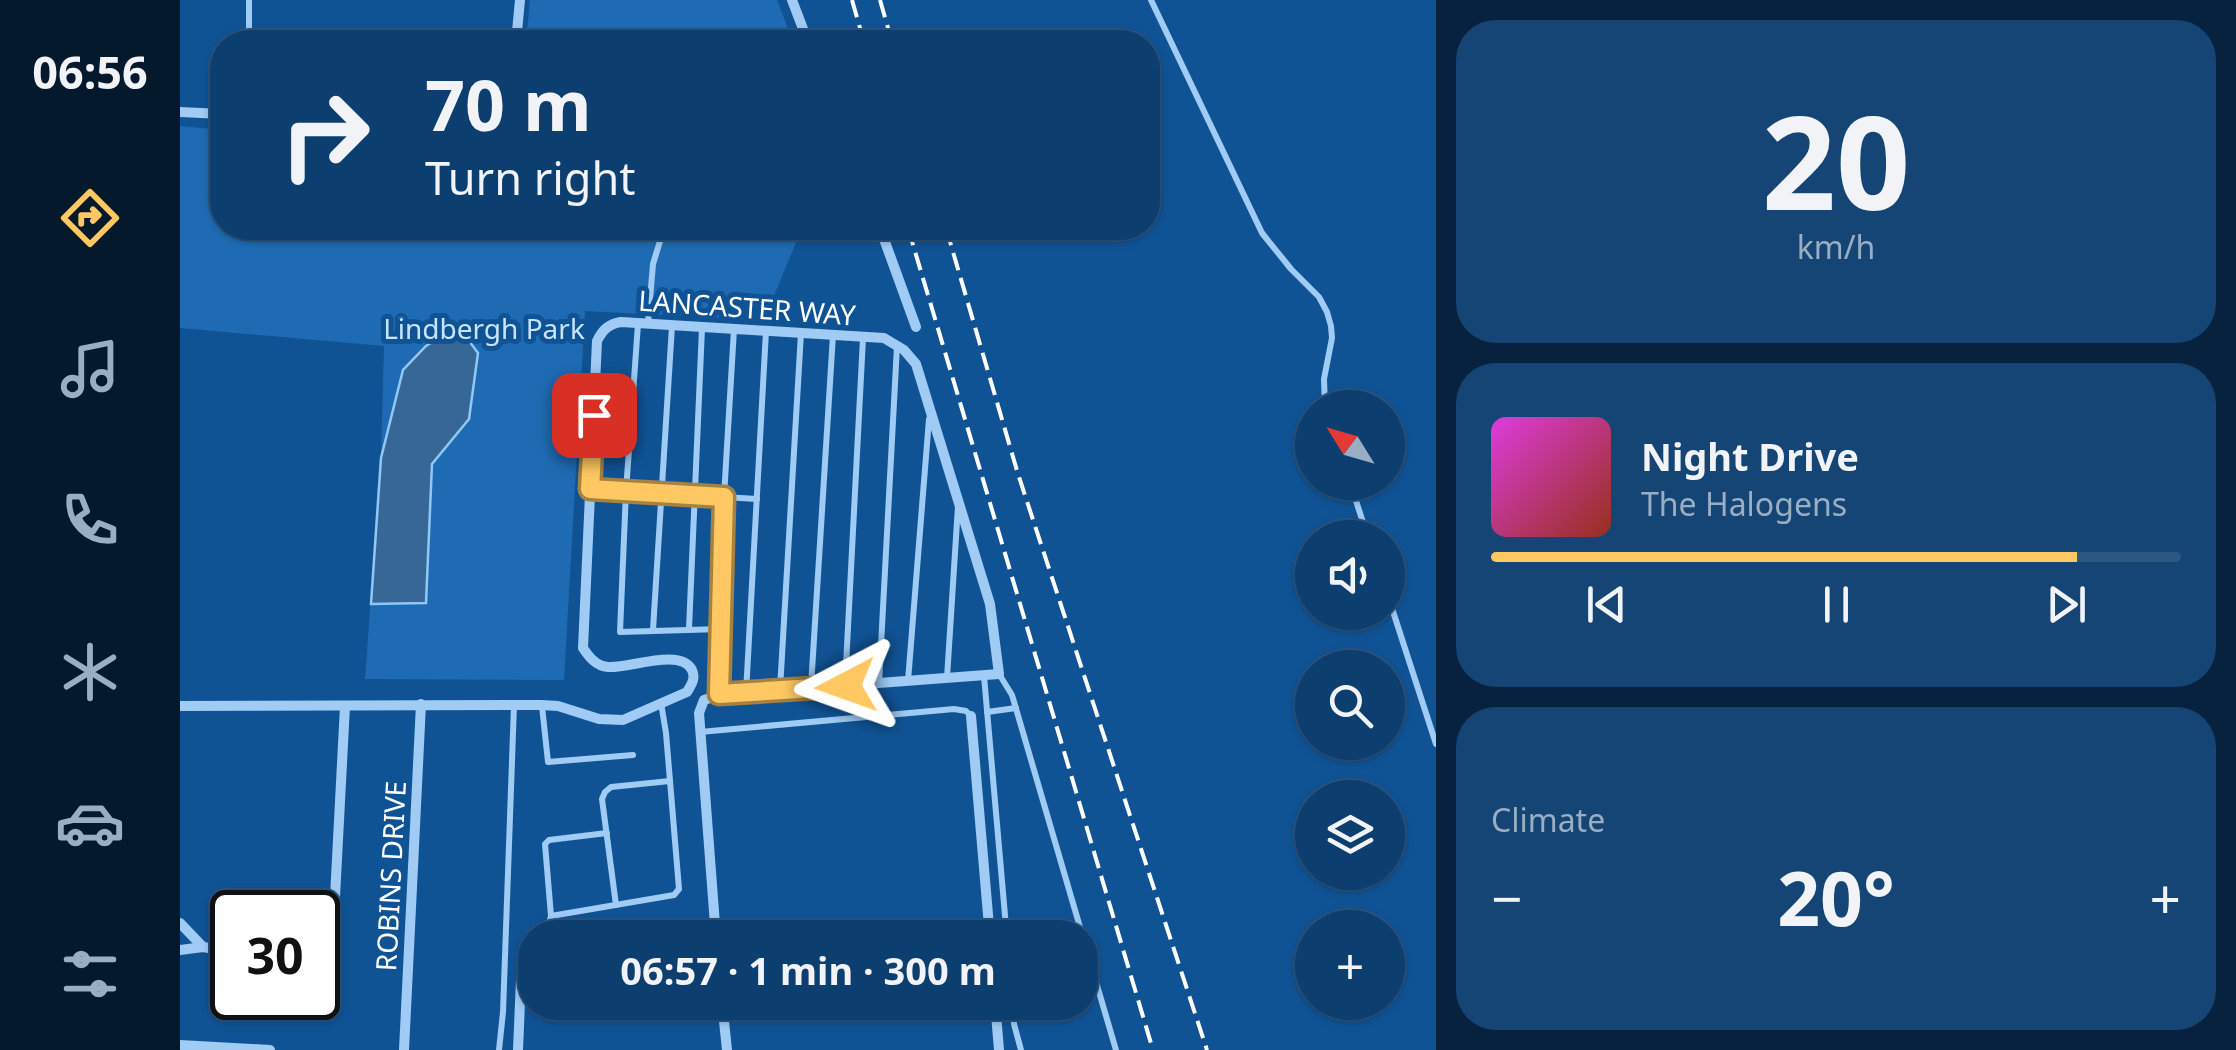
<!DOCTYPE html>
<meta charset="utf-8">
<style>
body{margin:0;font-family:"Noto Sans",sans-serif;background:#154575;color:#f1f3f6;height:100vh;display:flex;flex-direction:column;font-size:38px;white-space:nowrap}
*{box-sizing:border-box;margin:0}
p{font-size:32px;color:#9aaec3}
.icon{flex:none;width:55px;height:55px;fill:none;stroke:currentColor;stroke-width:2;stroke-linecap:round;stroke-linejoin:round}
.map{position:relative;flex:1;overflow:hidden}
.drawer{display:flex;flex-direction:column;gap:20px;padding:20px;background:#07223e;width:800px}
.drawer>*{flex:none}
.hud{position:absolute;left:30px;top:30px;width:950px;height:210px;border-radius:40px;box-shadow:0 2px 8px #0004,0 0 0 2px #2c5783;background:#0c3e70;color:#f1f3f6;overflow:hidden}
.needle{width:65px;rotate:307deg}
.tools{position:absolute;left:1115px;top:390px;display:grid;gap:20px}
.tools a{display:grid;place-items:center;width:110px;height:110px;border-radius:50%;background:#0c3e70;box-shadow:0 2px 8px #0004,0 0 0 2px #2c5783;font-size:50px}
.speed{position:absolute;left:30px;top:890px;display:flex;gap:20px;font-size:50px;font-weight:700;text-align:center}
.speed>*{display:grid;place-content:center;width:130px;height:130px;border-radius:50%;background:#0c3e70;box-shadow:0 2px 8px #0004,0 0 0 2px #2c5783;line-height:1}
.speed .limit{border:5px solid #111;border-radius:15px;background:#fff;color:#111}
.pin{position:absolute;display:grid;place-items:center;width:85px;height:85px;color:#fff;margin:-42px;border-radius:20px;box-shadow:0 5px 15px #0006}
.me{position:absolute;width:110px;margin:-55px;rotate:266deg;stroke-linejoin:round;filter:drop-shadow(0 0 8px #0008)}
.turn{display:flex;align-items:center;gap:35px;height:210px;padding:0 50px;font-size:45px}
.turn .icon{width:130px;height:130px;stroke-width:2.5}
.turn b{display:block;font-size:70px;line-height:85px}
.big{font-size:75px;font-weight:700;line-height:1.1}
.drawer .tile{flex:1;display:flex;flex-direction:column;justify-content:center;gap:15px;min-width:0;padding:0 35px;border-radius:40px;background:#154575}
.drawer .dial{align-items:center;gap:0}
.dial b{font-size:130px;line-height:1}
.song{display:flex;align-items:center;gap:30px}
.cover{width:120px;height:120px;border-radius:15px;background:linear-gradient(135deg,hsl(300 70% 55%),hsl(10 70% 35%))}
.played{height:10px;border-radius:5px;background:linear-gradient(90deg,#ffc862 85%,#2c5783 85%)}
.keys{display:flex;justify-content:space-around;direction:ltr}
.heat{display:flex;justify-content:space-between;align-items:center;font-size:55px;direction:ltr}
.trip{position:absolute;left:338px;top:920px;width:580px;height:100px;border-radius:40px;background:#0c3e70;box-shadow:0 2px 8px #0004,0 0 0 2px #2c5783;font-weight:700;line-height:100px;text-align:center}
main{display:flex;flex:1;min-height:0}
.tab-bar{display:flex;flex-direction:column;width:180px;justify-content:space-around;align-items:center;background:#05192d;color:#9aaec3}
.tab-bar .icon{width:70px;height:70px}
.tab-bar .active{color:#ffc862}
.tab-bar b{font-size:45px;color:#f1f3f6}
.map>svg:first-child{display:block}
.green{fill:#1f6bb3}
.water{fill:#376797;stroke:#91c7f7;stroke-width:2.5}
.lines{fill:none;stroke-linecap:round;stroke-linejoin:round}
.lane{stroke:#9fcbf4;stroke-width:6}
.street{stroke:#9fcbf4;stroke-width:10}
.rail{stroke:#fff;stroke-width:4;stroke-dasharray:18 8;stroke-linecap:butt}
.route-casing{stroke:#a68240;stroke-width:25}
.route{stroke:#ffc862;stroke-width:18}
.labels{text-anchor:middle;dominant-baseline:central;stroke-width:10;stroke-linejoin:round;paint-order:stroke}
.street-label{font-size:28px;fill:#fff;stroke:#105395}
.park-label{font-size:28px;fill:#c7e3fe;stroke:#105395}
</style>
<main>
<nav class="tab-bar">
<b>06:56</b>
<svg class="icon active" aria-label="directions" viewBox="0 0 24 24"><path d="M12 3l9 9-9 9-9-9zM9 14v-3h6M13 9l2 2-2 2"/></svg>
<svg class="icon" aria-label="music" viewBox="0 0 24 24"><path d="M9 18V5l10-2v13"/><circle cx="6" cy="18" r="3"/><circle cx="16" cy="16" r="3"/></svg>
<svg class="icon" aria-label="phone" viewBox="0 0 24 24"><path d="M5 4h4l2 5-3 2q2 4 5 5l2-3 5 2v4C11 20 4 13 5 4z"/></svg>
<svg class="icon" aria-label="climate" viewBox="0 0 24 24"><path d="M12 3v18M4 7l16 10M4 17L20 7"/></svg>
<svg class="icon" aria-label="car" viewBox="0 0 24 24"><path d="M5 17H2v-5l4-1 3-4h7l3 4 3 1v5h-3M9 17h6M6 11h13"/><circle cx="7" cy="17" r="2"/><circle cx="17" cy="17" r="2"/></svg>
<svg class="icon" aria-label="filters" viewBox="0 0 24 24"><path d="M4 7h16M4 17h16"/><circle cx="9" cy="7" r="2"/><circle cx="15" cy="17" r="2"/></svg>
</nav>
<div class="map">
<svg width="1256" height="1050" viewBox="0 0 1256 1050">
<rect width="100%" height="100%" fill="#105395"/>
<g class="green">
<polygon points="350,0 597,0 613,42 346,42"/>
<polygon points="0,126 42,130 42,228 622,228 584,320 405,311 384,680 185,679 201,458 204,346 0,328"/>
</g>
<polygon class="water" points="267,333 287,338 298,353 289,419 252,464 246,603 191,604 201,458 223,370 246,346"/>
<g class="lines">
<g class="lane">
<polyline points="971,0 1082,233 1111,269 1139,297 1147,312 1151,326 1152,338 1144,379 1145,408"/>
<polyline points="69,42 69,0"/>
<polyline points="468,323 473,264 484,228"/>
<polyline points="458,324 446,491 440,632 541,629"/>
<polyline points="1170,482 1188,538"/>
<polyline points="411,489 577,499"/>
<polyline points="1208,596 1256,744"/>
<polyline points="509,629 522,328"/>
<polyline points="473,630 492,326"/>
<polyline points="819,674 832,695 936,1050"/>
<polyline points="804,676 827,938"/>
<polyline points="767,678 778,506"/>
<polyline points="728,681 749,419"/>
<polyline points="699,683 717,346"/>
<polyline points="665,685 683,338"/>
<polyline points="631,687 653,335"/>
<polyline points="600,689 621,333"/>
<polyline points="566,693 586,331"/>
<polyline points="539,695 544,497 554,329"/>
<polyline points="362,706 368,762 453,755"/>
<polyline points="807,712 836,708"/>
<polyline points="520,732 774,709 786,711 791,716"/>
<polyline points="436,905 422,799 425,792 431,787 490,781"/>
<polyline points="371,916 365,844 369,840 427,833"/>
<polyline points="368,928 371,916 494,895 499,889 486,733 481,703"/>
<polyline points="833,1002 834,1024 841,1050"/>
<polyline points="319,1050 323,1012 334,705"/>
</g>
<g class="street">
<polyline points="612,0 628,42"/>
<polyline points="336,42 340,0"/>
<polyline points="0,112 42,114"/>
<polyline points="700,228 736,327"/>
<path d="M0 706 361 705 378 706 419 719 443 720 507 692C511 685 516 679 512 670 501 647 448 669 428 667 416 666 409 657 403 648L417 341C423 329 429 324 441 322L704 338 724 350 736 364 810 604 819 674 539 695 524 700 519 713 536 938"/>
<polyline points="791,716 810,938"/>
<polyline points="0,923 23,947"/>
<polyline points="363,938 368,929"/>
<polyline points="0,950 23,947 52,952"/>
<polyline points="138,955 151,955 153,935 165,706"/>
<polyline points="542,1002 547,1050"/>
<polyline points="815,1002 819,1050"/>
<polyline points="0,1045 90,1050"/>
<polyline points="224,1050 241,704"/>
<polyline points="338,1050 341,979 355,952"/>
</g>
<g class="rail">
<polyline points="672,0 684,42"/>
<polyline points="700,0 712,42"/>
<polyline points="728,228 973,1050"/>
<polyline points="766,228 838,474 1027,1050"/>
</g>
</g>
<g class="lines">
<defs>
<polyline id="route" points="414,415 410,489 544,497 539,694 666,686"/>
</defs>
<use href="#route" class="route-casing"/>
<use href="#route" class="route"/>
</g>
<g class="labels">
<g class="street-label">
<text transform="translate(567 307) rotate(4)">LANCASTER WAY</text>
<text transform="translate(210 876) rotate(-87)">ROBINS DRIVE</text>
</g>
<g class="park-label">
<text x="304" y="328">Lindbergh Park</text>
</g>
</g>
</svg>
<div class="tools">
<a><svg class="needle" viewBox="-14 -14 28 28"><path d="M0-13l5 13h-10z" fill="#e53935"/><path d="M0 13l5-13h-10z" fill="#9aaec3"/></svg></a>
<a><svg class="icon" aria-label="sound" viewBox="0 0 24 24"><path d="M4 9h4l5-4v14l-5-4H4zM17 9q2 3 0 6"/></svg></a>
<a><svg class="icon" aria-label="search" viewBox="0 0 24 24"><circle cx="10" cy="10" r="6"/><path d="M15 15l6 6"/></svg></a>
<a><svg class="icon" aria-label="layers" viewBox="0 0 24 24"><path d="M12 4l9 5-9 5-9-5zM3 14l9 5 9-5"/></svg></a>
<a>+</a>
</div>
<div class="speed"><div class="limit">30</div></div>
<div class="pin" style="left:414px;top:415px;background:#d93025"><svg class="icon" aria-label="arrive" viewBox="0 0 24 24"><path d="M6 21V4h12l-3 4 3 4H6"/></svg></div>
<svg class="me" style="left:666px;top:686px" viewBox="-20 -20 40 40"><path d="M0-17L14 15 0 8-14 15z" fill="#ffc862" stroke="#fff" stroke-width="4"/></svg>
<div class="trip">06:57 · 1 min · 300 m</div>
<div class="hud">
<div class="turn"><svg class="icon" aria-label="right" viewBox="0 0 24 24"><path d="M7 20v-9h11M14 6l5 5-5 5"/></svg><div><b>70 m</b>Turn right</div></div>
</div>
</div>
<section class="drawer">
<div class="tile dial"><b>20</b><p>km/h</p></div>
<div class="tile">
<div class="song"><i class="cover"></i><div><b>Night Drive</b><p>The Halogens</p></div></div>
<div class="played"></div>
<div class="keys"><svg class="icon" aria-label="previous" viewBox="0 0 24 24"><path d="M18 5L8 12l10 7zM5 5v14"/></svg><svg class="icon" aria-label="pause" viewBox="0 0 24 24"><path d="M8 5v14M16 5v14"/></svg><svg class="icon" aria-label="next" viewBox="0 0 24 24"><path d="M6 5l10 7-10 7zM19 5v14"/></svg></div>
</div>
<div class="tile"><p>Climate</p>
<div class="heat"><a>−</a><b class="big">20°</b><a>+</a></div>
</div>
</section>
</main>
